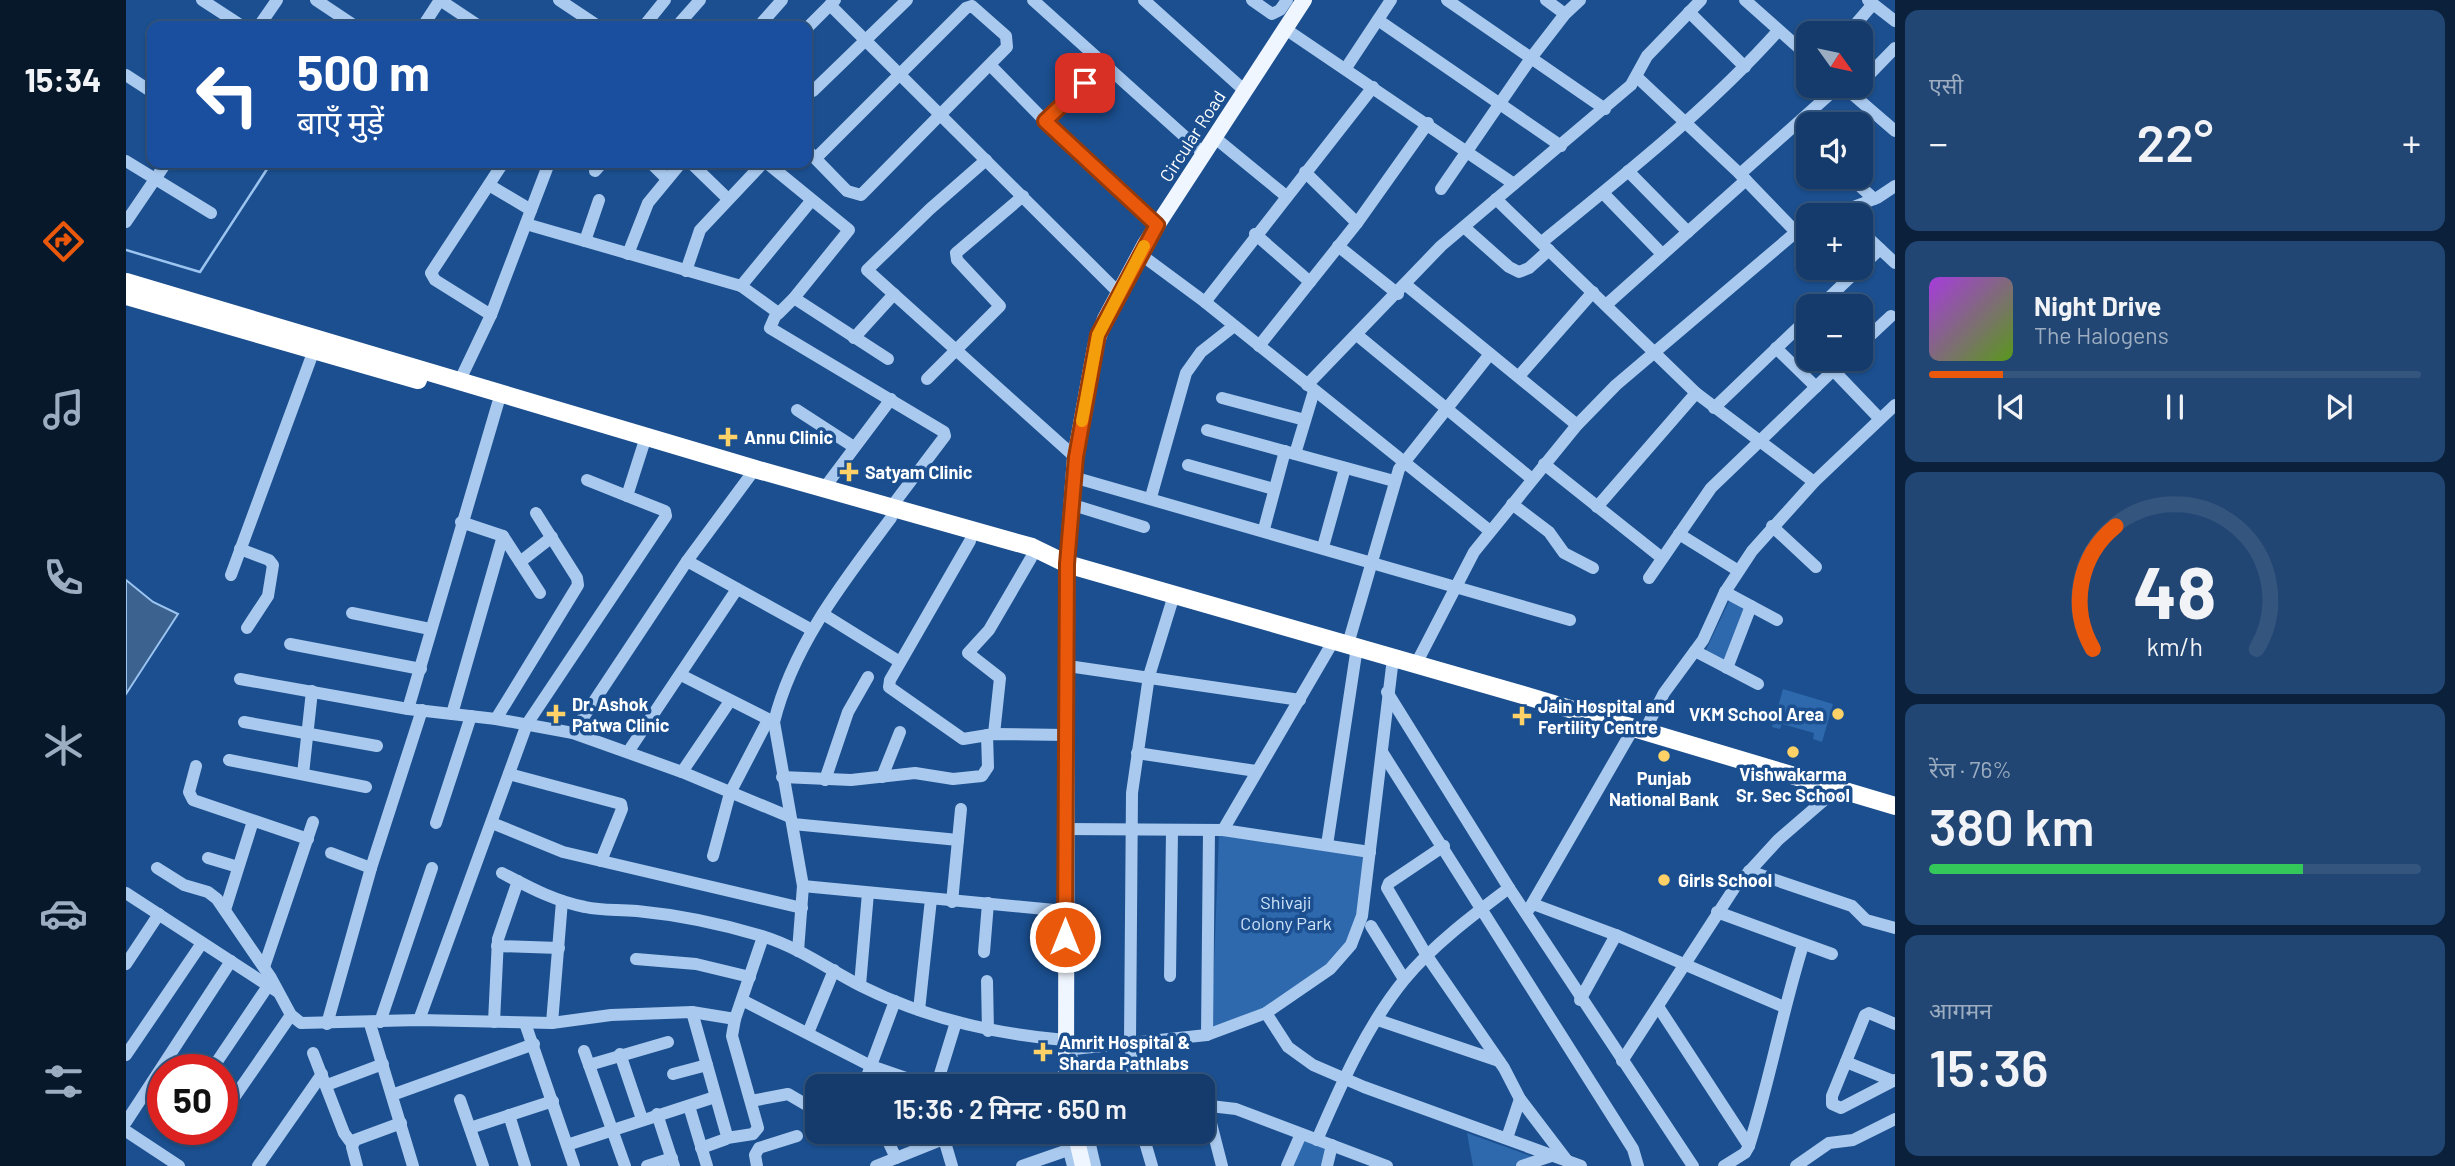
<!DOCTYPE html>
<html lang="hi">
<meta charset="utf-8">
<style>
body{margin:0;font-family:Barlow,"Noto Sans Devanagari",sans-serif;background:#214673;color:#f1f3f6;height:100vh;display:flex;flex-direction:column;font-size:26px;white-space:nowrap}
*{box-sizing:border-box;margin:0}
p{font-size:23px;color:#9dadc1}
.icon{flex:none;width:38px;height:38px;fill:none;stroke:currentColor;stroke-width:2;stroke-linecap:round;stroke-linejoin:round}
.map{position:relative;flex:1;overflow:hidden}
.sheet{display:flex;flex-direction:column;gap:10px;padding:10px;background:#0b203b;width:560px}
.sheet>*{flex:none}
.top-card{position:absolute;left:21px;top:21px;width:665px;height:147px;border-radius:14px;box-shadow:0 2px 5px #0004,0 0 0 2px #33557e;background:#1a4fa0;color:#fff;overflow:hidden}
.needle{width:46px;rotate:123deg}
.fabs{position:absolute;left:1670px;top:21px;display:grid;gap:14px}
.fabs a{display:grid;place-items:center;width:77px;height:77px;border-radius:14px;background:#143b6b;box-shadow:0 2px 5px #0004,0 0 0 2px #33557e;font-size:35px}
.speed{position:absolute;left:21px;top:1054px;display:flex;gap:14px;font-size:35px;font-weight:700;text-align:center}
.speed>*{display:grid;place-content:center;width:91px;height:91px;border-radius:50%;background:#143b6b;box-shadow:0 2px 5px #0004,0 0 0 2px #33557e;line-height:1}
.speed .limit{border:10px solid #d22;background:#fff;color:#111}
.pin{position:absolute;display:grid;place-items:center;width:60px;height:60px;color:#fff;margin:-30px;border-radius:14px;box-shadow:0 4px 10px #0006}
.me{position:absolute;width:77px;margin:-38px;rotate:0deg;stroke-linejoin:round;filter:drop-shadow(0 0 5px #0008)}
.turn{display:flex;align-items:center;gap:24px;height:147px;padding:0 35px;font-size:32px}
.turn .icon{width:91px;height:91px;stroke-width:2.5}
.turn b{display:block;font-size:49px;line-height:60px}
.big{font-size:52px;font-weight:600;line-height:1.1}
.sheet .tile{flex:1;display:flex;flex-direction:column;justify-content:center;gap:10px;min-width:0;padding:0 24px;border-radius:14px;background:#214673}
.sheet .dial{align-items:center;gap:0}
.dial svg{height:182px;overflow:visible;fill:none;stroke:#33557e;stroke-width:7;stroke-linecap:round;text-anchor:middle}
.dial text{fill:#f1f3f6;stroke:none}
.song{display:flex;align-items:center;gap:21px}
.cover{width:84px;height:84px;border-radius:10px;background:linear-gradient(135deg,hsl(280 70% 55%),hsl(90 70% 35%))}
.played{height:7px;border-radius:4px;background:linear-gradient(90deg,#ea580c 15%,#33557e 15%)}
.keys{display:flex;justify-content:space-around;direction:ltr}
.heat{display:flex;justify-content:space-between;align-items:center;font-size:38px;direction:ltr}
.charge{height:10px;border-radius:5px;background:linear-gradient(90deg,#34c759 76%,#33557e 0)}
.trip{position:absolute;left:679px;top:1074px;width:410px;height:70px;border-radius:14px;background:#143b6b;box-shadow:0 2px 5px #0004,0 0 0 2px #33557e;font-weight:600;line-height:70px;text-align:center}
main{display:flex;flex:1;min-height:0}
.dock{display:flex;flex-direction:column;width:126px;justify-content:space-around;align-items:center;background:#08182b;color:#9dadc1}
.dock .icon{width:49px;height:49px}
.dock .active{color:#ea580c}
.dock b{font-size:32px;color:#f1f3f6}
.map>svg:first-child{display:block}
.green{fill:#2e69ad}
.water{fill:#3c6290;stroke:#9cc4f0;stroke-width:2}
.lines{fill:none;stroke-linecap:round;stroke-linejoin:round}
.stream{stroke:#9cc4f0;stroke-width:2.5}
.minor{stroke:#a9c9ee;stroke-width:12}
.major{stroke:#f0f6ff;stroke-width:16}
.highway{stroke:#fff;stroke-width:18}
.route-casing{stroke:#983908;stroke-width:18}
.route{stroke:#ea580c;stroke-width:12}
.slow{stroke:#f59e0b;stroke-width:12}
.poi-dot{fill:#ffd166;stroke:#1b4f8f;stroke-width:2.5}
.labels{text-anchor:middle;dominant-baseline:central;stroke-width:7;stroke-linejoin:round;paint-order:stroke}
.street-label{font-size:18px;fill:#fff;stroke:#1b4f8f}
.poi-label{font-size:18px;font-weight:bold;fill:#fff;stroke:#1b4f8f;text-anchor:start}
.park-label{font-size:18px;fill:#cfe3fa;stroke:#1b4f8f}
</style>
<main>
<nav class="dock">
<b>15:34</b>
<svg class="icon active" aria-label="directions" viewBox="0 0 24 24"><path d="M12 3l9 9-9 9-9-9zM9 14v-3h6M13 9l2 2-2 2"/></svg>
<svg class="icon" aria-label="music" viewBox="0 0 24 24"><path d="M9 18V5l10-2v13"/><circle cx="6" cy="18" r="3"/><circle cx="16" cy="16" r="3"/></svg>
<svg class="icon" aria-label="phone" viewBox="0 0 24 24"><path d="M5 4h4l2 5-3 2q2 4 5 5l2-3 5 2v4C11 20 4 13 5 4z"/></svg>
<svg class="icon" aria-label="climate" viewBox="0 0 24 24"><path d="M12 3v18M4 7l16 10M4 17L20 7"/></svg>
<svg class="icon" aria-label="car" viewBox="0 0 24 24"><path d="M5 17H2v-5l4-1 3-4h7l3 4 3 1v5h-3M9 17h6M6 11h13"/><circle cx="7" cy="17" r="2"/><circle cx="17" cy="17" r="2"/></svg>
<svg class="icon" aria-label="filters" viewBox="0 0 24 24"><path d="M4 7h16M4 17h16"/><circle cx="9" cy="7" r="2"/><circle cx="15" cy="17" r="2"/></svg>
</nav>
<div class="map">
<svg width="1769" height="1166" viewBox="0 0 1769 1166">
<rect width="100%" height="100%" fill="#1b4f8f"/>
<g class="green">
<polygon points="1604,599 1623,610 1603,664 1578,654"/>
<polygon points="1657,689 1707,704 1696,742 1687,739 1688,733 1656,724 1654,729 1646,727"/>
<polygon points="1093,835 1244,852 1235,922 1204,969 1085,1039"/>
<polygon points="1341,1133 1413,1159 1391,1166 1347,1166"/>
<polygon points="1176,1137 1203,1147 1199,1166 1164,1166"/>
</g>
<polygon class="water" points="0,580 27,602 52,614 0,694"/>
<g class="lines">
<polyline class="stream" points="0,250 74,272 145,163"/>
<g class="minor">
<polyline points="76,0 116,26"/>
<polyline points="190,0 229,26"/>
<polyline points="314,0 353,26"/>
<polyline points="433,0 472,26"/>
<polyline points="907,0 1077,153"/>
<polyline points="1018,0 1119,91"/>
<polyline points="1126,0 1146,14 1154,10 1161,0"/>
<polyline points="1321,0 1479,109"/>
<polyline points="1420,0 1439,14"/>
<polyline points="1619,0 1682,56"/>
<polyline points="1742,0 1769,21"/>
<polyline points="704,5 993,293"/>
<polyline points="1563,12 1619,67"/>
<polyline points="1252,20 1435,146"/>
<polyline points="133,26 151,0"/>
<polyline points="297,26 314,0"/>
<polyline points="518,26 539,0"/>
<polyline points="551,26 574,0"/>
<polyline points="633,26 656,0"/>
<polyline points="681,28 709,0"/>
<polyline points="1158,28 1388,184"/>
<polyline points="1722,33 1747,4"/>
<polyline points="25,36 26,36"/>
<polyline points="864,65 919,121 1031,225"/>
<polyline points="1220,68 1265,0"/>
<polyline points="0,75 26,92"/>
<polyline points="1512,78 1614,174 1668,230"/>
<polyline points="1734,84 1769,48"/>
<polyline points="1717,86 1769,131"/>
<polyline points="687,91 781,0"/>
<polyline points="919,121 979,64"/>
<polyline points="1088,137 1160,196"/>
<polyline points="681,150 721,191 735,195 881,47 880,36 846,6 840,8 690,158"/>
<polyline points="860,160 804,209 741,270 949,457"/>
<polyline points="0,161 85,213"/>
<polyline points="318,163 322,163"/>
<polyline points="525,163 541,179"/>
<polyline points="565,163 601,198"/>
<polyline points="641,163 723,230 668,298 652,314"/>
<polyline points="469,171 476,163"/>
<polyline points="1502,171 1562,232"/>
<polyline points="1179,172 1231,223"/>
<polyline points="1614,174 1713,86"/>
<polyline points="1724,177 1748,199"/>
<polyline points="363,185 405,210"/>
<polyline points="1315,189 1405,58 1439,14 1454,0"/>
<polyline points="1477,193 1536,254"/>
<polyline points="1370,199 1570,393 1688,482"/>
<polyline points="1706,215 1751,198 1769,186"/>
<polyline points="0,222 40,163"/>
<polyline points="400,224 615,286 651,312 644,328 818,432 819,436 766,506"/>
<polyline points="1338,227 1383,267 1393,272 1403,268 1423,250"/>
<polyline points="1734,230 1769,263"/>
<polyline points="1129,234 1184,282"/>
<polyline points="459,241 473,200"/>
<path d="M1416 242C1498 175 1581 110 1652 31"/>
<polyline points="1212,246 1272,294"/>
<polyline points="502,254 522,203 555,163"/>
<polyline points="1014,254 1079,302 1364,531"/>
<polyline points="560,271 574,230 637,163"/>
<polyline points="1280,285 1451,425"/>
<polyline points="615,286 685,201"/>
<polyline points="668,298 762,359"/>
<polyline points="1079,302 1247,87"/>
<polyline points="1480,305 1620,180"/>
<polyline points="1694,306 1754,249"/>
<polyline points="365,315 309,280 305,273 377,163"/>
<polyline points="1231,335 1406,479"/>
<polyline points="728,338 768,294"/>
<polyline points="1734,345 1765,316"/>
<polyline points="1133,346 1231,223 1302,123"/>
<polyline points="1650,348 1690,387"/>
<polyline points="1707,370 1754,419"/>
<polyline points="1393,376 1467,292"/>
<polyline points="801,379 874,306 831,260 830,253 897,196"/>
<polyline points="334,380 365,315 423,163"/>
<polyline points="1181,385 1315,246 1505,85 1521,56 1575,0"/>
<polyline points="1096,398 1179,420"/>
<polyline points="1588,408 1682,318"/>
<polyline points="671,410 728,447"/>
<polyline points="1081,430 1268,481"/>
<polyline points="1169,454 1188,391"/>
<polyline points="1418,464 1536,558"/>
<polyline points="1062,465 1148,489"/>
<polyline points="947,477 1444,620"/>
<polyline points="461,480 501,496"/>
<polyline points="699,487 765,399"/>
<polyline points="1025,497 1060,373 1075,352 1108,326"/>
<polyline points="944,504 1018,527"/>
<polyline points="1386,504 1423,532 1438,553 1467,568"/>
<polyline points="1471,507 1570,393"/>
<polyline points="335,522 377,536 414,593"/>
<polyline points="1646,526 1690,567"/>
<polyline points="1138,529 1159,451"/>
<polyline points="1553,534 1611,570"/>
<polyline points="844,541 764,680 763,687 837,739 868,734 941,735"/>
<polyline points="1197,547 1219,468"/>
<polyline points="114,549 143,560 147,565 142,596 121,628"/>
<polyline points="561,561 686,630"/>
<polyline points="394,562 426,537"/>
<polyline points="105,575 188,350"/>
<polyline points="1523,578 1585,488 1719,359"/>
<polyline points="1599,592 1651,620"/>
<polyline points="226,613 304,629"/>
<polyline points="697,614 774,662"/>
<polyline points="164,644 295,669"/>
<polyline points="1222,644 1273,469 1364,354"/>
<polyline points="1569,651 1632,684"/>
<polyline points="1290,664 1348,552 1451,425 1490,385 1682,222"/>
<polyline points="942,666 1174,700"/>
<polyline points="1601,668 1625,606"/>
<polyline points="555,675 648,722"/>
<polyline points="114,679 282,709 370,719 447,733 556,772 664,817"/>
<polyline points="1261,692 1383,888"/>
<polyline points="282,709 372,403"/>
<polyline points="326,714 377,536"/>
<polyline points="370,719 452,585 451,578 410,513"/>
<polyline points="118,722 251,746"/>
<polyline points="1518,732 1538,693 1577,640 1599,592 1626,551 1688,482 1769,405"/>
<polyline points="447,733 561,561 629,469"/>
<polyline points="868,734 874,678 842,653 863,630 905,558"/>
<polyline points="502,752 611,589"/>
<polyline points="1256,752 1507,1149 1512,1166"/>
<polyline points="1011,753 1130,771"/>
<polyline points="103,760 240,787"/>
<polyline points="70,766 63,792 67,800 182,839"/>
<polyline points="556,772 604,701"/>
<polyline points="177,774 186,691"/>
<polyline points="383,774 495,804 496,809 475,861"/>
<polyline points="656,777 725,780 789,773 827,779 856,776 862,767 861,735"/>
<polyline points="756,777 774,732"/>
<polyline points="699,780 722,712 742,677"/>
<polyline points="310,823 345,716"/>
<polyline points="366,823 437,852 676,908"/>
<polyline points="667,824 832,840"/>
<polyline points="939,829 1097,830 1244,852"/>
<polyline points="1097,830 1208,640"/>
<polyline points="1201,845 1231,647"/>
<polyline points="1318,846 1263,883 1261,888 1301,956 1378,1068 1394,1099 1442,1162"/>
<polyline points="205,853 245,868"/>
<polyline points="587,856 604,793 642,720"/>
<polyline points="82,858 112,867"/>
<polyline points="31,868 58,885 82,892 91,899 145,978 165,1015 175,1023 293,1020 426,1023 485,1015 566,1012 609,1019"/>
<polyline points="1623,871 1726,906 1740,920 1769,928"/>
<path d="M376 873C403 887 428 901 459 907 477 911 493 909 511 911 553 915 596 924 636 936 672 947 702 969 735 986 799 1018 868 1034 939 1040"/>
<polyline points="677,886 939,911"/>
<polyline points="0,893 152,992"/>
<polyline points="826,902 835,809"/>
<polyline points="1407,904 1490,935 1658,1007"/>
<polyline points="1403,909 1507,729"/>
<polyline points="99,910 127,821"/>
<polyline points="1591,912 1706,954"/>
<polyline points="1245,926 1278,979"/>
<polyline points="371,946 433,948"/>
<path d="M672 951 677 886 648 722C667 645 718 581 765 518"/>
<polyline points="858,952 862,903"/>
<polyline points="510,959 570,964 624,977"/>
<polyline points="0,964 33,914"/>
<polyline points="138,967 187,822"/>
<polyline points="1044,976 1046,831"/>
<polyline points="861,981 862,1031"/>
<polyline points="734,985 742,893"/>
<polyline points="616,1000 745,1066 806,1087"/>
<polyline points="1454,1000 1490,935"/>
<polyline points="1533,1008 1623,1146"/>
<polyline points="793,1010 805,899"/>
<polyline points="566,1012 601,1136 600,1139 575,1148"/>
<polyline points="1140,1013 1162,1047 1187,1065 1238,1087 1455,1166"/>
<polyline points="293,1020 401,724 540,516 539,511 501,496 517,446"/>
<polyline points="1252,1020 1373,1061"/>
<polyline points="254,1022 306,868"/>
<polyline points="368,1022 372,939 392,881"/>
<polyline points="399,1023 448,1166"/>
<polyline points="426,1023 436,901"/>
<polyline points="201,1024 245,868 296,710"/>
<polyline points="244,1024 287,1166"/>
<polyline points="1769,1024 1743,1013 1739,1015 1706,1096 1706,1104 1715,1108 1769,1080"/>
<polyline points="682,1033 708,970"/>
<polyline points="1081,1035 1083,831"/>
<polyline points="938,1050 1081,1035 1140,1013 1204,969 1225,945 1236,916 1267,658"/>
<polyline points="944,1050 953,1087"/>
<polyline points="458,1051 499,1166"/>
<polyline points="187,1053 218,1133 226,1144"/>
<polyline points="494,1054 516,1119"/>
<polyline points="0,1055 76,943"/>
<polyline points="1496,1061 1609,887 1652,840 1711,789"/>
<polyline points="1720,1062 1767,1081"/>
<polyline points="463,1065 542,1042"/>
<polyline points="86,1069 142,986"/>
<polyline points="547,1074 581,1065"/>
<polyline points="201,1085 257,1064"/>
<polyline points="737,1087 769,1001"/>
<polyline points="810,1087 830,1022"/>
<polyline points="1008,1087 1004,1041 1006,793 1023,676 1048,595"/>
<polyline points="266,1095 408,1044"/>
<polyline points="334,1100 357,1166"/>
<polyline points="625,1101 662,1094 691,1111"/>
<polyline points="1080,1104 1096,1166"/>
<polyline points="1076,1105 1110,1109 1261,1166"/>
<polyline points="563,1106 581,1166"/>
<polyline points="531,1114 548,1166"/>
<polyline points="96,1115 165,1015"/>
<polyline points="383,1115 399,1166"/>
<polyline points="0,1122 105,961"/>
<polyline points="344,1128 427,1101"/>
<polyline points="0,1131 53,1166"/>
<polyline points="725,1132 761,1139 770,1158"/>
<polyline points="938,1132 947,1166"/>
<polyline points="961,1132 969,1166"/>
<polyline points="1016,1132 1026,1166"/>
<polyline points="601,1138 627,1134 632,1128 606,1036 609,1019 637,937"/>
<polyline points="1381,1138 1394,1099"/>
<polyline points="818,1139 826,1166"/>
<path d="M1191 1140C1215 1085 1240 1027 1278 980 1307 945 1347 915 1383 888L1567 1166"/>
<polyline points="441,1145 589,1097"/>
<polyline points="132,1166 196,1074"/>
<polyline points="231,1166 226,1147 229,1140 275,1123"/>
<polyline points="521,1166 546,1158"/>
<polyline points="631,1166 629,1155 633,1148 671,1136"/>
<polyline points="750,1166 835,1132"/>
<polyline points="896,1166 942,1150"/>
<polyline points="1161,1166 1175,1134"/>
<polyline points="1201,1166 1206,1145"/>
<polyline points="1396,1166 1425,1156"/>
<path d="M1598 1166 1619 1153 1623 1146C1644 1080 1656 1012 1677 945"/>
<polyline points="1670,1166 1703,1143 1727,1140 1769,1119"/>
</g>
<g class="major">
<polyline points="940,1087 941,564 949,457 969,347 979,319 1019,244 1178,0"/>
<polyline points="949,1132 957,1166"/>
</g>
<g class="highway">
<polyline points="0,282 629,469 906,547 941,564 1397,695 1769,806"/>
<polyline points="0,296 292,380"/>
</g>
</g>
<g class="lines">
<defs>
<polyline id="route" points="939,937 941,564 950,457 972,335 1031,225 919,121 959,83"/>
</defs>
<use href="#route" class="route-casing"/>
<use href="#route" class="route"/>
<polyline class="slow" points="956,421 972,335 1018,246"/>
</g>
<g class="poi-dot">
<path d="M598.5 426.5h7v7h7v7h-7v7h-7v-7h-7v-7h7z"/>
<path d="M719.5 461.5h7v7h7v7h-7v7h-7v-7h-7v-7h7z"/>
<path d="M426.5 703.5h7v7h7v7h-7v7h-7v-7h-7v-7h7z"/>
<circle cx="1712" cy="714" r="7"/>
<path d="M1392.5 705.5h7v7h7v7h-7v7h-7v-7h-7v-7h7z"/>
<circle cx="1667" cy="752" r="7"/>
<circle cx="1538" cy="756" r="7"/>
<circle cx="1538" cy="880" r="7"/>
<path d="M913.5 1041.5h7v7h7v7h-7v7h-7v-7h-7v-7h7z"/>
</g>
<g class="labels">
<g class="street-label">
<text transform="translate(1066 136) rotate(-57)">Circular Road</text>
</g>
<g class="poi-label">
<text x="618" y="437">Annu Clinic</text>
<text x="739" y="472">Satyam Clinic</text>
<text x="446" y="704">Dr. Ashok<tspan x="446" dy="21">Patwa Clinic</tspan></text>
<text x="1412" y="706">Jain Hospital and<tspan x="1412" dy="21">Fertility Centre</tspan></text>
<text x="1698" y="714" text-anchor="end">VKM School Area</text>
<text x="1667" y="774" text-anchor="middle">Vishwakarma<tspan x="1667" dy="21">Sr. Sec School</tspan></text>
<text x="1538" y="778" text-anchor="middle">Punjab<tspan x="1538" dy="21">National Bank</tspan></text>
<text x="1552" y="880">Girls School</text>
<text x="933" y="1042">Amrit Hospital &amp;<tspan x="933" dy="21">Sharda Pathlabs</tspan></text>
</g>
<g class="park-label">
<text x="1160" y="902">Shivaji<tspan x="1160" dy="21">Colony Park</tspan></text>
</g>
</g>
</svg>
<div class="fabs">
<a><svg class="needle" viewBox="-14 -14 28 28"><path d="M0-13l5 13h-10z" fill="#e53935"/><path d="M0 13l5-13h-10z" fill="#9dadc1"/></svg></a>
<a><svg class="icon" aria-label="sound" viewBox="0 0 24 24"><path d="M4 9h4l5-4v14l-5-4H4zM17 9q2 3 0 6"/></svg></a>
<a>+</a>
<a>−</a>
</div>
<div class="speed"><div class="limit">50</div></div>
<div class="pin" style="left:959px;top:83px;background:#d93025"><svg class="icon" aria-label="arrive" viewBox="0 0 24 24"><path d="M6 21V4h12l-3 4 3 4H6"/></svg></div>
<svg class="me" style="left:939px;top:937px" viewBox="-20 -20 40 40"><circle r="17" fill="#ea580c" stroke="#fff" stroke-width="3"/><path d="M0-11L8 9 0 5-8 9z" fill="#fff"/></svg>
<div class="trip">15:36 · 2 मिनट · 650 m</div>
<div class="top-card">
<div class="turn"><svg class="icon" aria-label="left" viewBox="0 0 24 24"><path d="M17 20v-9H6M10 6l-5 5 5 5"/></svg><div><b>500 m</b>बाएँ मुड़ें</div></div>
</div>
</div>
<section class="sheet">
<div class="tile"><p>एसी</p>
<div class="heat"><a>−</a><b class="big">22°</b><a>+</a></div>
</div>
<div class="tile">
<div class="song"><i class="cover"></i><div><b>Night Drive</b><p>The Halogens</p></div></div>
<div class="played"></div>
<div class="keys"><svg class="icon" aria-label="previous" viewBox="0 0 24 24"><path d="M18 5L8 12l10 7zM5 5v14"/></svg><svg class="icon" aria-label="pause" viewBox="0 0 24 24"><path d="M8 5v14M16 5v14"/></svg><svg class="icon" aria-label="next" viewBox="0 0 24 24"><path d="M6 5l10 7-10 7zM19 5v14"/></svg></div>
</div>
<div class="tile dial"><svg viewBox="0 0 100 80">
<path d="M14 69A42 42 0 1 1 86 69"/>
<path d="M14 69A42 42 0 0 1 24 15" stroke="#ea580c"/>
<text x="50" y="56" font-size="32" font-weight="700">48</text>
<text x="50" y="72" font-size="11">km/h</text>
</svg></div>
<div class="tile"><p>रेंज · 76%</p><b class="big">380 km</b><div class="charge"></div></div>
<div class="tile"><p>आगमन</p><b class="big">15:36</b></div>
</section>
</main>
